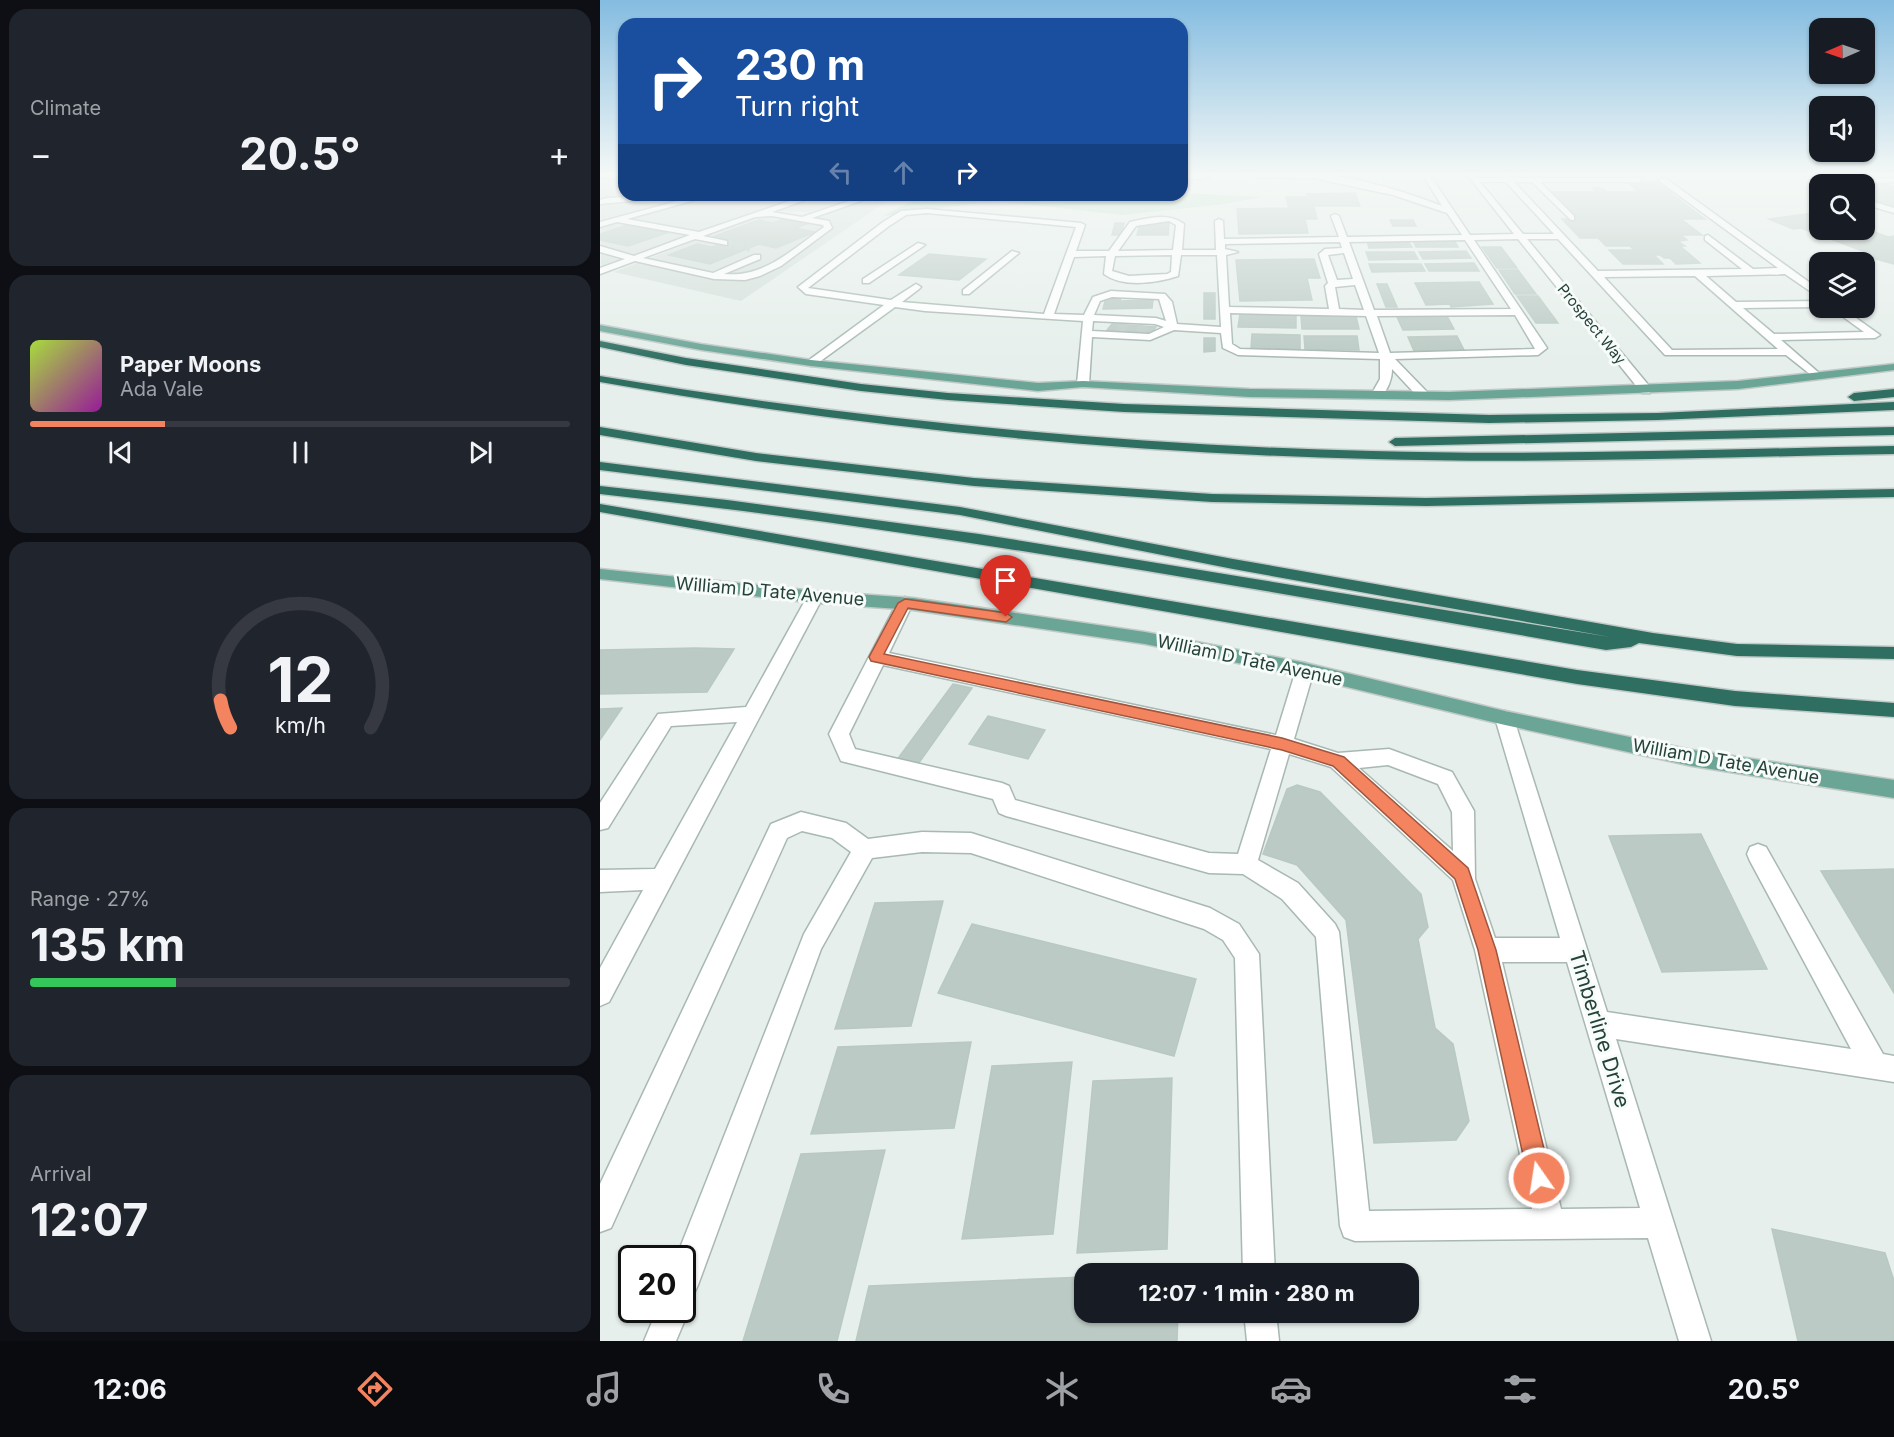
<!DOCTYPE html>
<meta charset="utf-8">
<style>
body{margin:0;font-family:Inter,sans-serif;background:#20242c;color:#f1f3f6;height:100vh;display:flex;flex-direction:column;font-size:22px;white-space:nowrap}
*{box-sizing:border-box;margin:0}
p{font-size:20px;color:#9ea1a6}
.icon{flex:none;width:33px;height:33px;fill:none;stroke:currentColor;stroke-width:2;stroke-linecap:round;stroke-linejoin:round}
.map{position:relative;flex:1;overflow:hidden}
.drawer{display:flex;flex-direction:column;gap:9px;padding:9px;background:#0d0f14;width:600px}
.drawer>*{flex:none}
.top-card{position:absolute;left:18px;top:18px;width:570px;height:183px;border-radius:18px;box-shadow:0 2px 4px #0004;background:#1a4fa0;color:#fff;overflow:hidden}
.needle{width:39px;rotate:268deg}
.controls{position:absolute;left:1209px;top:18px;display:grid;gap:12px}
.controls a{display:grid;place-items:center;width:66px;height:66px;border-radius:12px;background:#171b24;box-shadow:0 2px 4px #0004;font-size:30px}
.speed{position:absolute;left:18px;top:1245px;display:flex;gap:12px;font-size:30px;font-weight:700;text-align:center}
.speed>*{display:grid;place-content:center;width:78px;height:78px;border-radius:50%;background:#171b24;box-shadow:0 2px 4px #0004;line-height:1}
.speed .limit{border:3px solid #111;border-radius:9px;background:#fff;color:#111}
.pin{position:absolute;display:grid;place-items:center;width:51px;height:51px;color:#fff;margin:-62px -26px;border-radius:50% 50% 50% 0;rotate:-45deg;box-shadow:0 0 6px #0007}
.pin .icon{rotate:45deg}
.me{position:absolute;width:66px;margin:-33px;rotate:347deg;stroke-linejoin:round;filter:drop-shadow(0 0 4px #0008)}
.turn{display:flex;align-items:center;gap:21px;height:126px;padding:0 18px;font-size:27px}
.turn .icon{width:78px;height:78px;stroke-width:2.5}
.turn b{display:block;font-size:42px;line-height:51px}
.lanes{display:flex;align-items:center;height:57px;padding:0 18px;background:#0003;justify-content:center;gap:30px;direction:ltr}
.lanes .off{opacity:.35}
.big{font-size:45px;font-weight:700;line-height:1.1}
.drawer .tile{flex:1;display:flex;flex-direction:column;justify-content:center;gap:9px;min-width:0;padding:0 21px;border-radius:18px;background:#20242c}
.drawer .dial{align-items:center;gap:0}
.dial svg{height:156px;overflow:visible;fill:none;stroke:#363941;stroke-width:7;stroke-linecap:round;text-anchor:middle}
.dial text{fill:#f1f3f6;stroke:none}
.song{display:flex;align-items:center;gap:18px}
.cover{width:72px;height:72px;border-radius:9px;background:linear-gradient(135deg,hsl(80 70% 55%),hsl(300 70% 35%))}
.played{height:6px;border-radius:3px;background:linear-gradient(90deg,#f4845f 25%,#363941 25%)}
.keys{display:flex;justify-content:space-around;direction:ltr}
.heat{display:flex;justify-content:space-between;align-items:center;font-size:33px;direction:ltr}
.charge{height:9px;border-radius:4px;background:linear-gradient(90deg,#34c759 27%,#363941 0)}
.trip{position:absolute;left:474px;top:1263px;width:345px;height:60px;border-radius:18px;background:#171b24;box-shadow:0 2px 4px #0004;font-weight:700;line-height:60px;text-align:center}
.tabs{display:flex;height:96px;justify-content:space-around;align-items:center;background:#090b0e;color:#9ea1a6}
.tabs .icon{width:42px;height:42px}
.tabs .selected{color:#f4845f}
.tabs b{font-size:27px;color:#f1f3f6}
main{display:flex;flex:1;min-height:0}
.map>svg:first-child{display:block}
.built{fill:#d4dfda}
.green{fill:#bfe0c8}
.building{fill:#bbcac4;stroke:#b8c9c2;stroke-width:1.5}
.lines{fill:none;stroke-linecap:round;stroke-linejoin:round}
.minor-tunnel-far1{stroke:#bfccc8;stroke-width:8;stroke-dasharray:8 4;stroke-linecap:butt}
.minor-tunnel{stroke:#bfccc8;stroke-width:10;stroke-dasharray:10 5;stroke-linecap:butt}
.minor-casing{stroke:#a8b8b2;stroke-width:3}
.major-casing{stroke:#c2cac8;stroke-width:3}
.highway-casing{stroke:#c2cac8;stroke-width:3}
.minor{fill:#fff;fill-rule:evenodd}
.major{fill:#6aa596;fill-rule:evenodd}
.highway{fill:#2f6f62;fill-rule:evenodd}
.route{fill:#f4845f;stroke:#9f563e;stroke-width:1.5}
.labels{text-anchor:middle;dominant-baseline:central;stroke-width:6;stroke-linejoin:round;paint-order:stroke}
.far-street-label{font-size:15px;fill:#24423a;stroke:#f7fbf9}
.street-label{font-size:18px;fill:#24423a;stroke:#f7fbf9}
.near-street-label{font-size:21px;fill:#24423a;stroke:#f7fbf9}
</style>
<main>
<section class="drawer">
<div class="tile"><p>Climate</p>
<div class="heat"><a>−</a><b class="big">20.5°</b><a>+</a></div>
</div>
<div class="tile">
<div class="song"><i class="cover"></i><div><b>Paper Moons</b><p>Ada Vale</p></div></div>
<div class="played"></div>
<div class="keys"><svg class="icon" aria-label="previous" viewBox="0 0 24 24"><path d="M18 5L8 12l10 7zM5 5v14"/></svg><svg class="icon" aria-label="pause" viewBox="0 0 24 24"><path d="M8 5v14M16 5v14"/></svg><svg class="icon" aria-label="next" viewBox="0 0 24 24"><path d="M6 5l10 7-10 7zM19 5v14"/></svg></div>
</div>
<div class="tile dial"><svg viewBox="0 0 100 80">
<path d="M14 69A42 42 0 1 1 86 69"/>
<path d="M14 69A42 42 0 0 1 9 55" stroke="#f4845f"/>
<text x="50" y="56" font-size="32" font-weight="700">12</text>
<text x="50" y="72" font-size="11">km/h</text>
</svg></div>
<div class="tile"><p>Range · 27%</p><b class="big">135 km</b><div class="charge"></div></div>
<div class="tile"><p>Arrival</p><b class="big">12:07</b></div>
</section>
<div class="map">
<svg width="1294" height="1341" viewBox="0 0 1294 1341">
<rect width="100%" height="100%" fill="#e6efeb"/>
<g class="built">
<polygon points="0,174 24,174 24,195 267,195 210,212 160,211 1,267"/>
<polygon points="279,195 296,195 141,301 14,272 159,216 195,222"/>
</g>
<polygon class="green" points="582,193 663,197 623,204 523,215 404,202 378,203 283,216 323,195 582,195"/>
<g class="building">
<polygon points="15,174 24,174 24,185 0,178"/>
<polygon points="1055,181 1105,219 1081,219 1102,235 1081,235 1087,240 1078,241 1085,246 1080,246 1100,263 1076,264 1070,258 1064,258 1060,255 1054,255 1063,264 1023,264 1009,250 1034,250 1030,246 1006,246 998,238 980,238 962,219 978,219 952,192 997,192 993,188 1002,188 1007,192 1039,192 1027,182"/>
<polygon points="1285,184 1294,187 1294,207 1264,197 1264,187"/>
<polygon points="755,193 760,206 714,206 717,219 705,219 708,233 639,234 637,209 689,208 686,197 708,197 707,194"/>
<polygon points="1220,212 1220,230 1264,228 1288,237 1294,236 1294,264 1261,255 1268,253 1201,228 1193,229 1169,219"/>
<polygon points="183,219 207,224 195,228 215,232 176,248 159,244 110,264 69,255 97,244 112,247 132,240 115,236 159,220 173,223"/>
<polygon points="790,220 813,220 816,226 793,226"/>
<polygon points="515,223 524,223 521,235 512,235"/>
<polygon points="540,223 569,223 568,235 537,235"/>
<polygon points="27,225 67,233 28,246 0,240 0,234"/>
<polygon points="854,240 858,247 816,247 813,241"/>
<polygon points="767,241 808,241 812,247 769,248"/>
<polygon points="882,247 901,247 917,268 897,268"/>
<polygon points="866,251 871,258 823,259 819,252"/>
<polygon points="766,252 814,252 818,259 769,260"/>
<polygon points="329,254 386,259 359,280 299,275"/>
<polygon points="714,259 720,278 707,278 712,300 640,301 636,260"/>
<polygon points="874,263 879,271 829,271 825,264"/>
<polygon points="769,264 821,264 825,271 772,272"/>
<polygon points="899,270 918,270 936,294 915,294"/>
<polygon points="879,282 893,304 851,307 850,304 826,305 815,283"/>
<polygon points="777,284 787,284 797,307 786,307"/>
<rect x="604" y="293" width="11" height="26"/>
<polygon points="917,296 938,296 958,323 936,323"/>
<polygon points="506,297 521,297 520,301 553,300 552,308 503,309"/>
<polygon points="640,314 696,316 696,328 638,327"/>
<polygon points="701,316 756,316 759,329 702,329"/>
<polygon points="847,316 854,329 803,330 797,317"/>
<polygon points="512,324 556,327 552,333 507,330"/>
<polygon points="652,334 700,335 700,349 651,348"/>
<polygon points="704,336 757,336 759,350 705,349"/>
<polygon points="857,336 864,350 814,351 808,337"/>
<polygon points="604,338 615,338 615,351 604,352"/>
<polygon points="95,648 134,649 107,692 0,694 0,650"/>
<polygon points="353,684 372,688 316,767 296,761"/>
<polygon points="22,708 0,740 0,709"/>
<polygon points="388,716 445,730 428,759 369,744"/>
<polygon points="697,785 720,792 821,894 828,927 818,939 835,1028 853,1044 869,1121 856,1140 774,1143 746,920 697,865 663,854 687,789"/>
<polygon points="1101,834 1167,969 1062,972 1009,836"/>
<polygon points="1294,869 1294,993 1221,871"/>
<polygon points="343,901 311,1026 235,1029 275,903"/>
<polygon points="372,924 596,979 574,1056 338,993"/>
<polygon points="371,1042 354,1128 211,1134 238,1047"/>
<polygon points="472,1062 453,1234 362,1239 392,1066"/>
<polygon points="572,1078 567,1249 477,1253 493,1081"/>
<polygon points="285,1150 237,1341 143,1341 201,1154"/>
<polygon points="1172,1229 1285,1253 1294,1281 1294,1341 1198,1341"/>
<polygon points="484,1277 484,1312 578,1312 577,1341 256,1341 269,1286"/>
</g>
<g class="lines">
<polyline class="minor-tunnel-far1" points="124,243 150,248"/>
<g class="minor-tunnel">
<polyline points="520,331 524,324"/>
<polyline points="540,332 544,326"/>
</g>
<defs>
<g id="minor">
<polygon points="611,174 603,179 582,179 582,175"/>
<path d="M646 174C669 174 693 173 716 174 758 177 803 191 842 206L822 174H829L870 235 914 234 869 177V175H873L876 178H902V174L910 178H1039L1042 182H940L974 216V220H971L932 182H914L998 271 1142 269 1105 240V236L1108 235 1153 269 1178 268 1058 180 1065 178 1220 290V298L1185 274 1106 276 1136 302 1220 301V307L1143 308 1174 334 1264 332 1231 308H1242L1280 335 1275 338 1181 340 1219 373 1221 375 1215 378 1186 355H1065L958 239H927L1050 387V393H1042L918 239 874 240 947 348 938 355 795 359 827 392 829 395 823 399 819 398 792 369C792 380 788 388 781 398H773L771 395 780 379V359L638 355 623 348 621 333 574 330 550 340 492 337 489 384 483 387 477 384 483 321 325 311 295 307 215 365 211 366 205 363 284 305 206 294 198 287 283 222 301 211 327 209 481 223 485 225 476 251H509L530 222C548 218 568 212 584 224L582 250H616L615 221 619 219 623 221 624 239 739 237 731 216 735 214 739 216 747 237 862 235 847 213 793 195 713 178 655 177ZM880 182H906L954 234H923ZM327 213 476 227 444 314 302 302 319 289 321 287 316 284 291 300 208 288 289 226 306 215ZM569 221 576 225 573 250 518 251 536 226ZM865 240 911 309 774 310 749 242ZM740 242 742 248 725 249 719 254 728 283 725 286 729 309 629 307 626 255 638 252 625 249V244ZM744 253 753 279 737 280 728 255ZM572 255 571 272 567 274 529 276 512 271 515 256ZM581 255H617L621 327 577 324 572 302 565 294 511 291 493 297 484 315 454 314 474 257 506 256 504 274C523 288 557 283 578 276ZM1095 276 1178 349 1072 350 1004 277ZM755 285 764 310 739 309 735 287ZM512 297 559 299 566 321 556 318 494 315 500 301ZM630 313 766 316 779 353 640 349 632 344ZM915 315 935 349 790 353 777 316ZM493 321 555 324 564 327 549 334 492 331Z"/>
<polygon points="1294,178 1294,182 1220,186 1214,183 1218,181"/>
<polygon points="65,195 53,199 0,204 0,200 8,198"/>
<path d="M100 195H113L27 219 99 232 207 195H219L172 212 202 217 267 195H278L212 218 229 221 232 228 181 266 160 276 145 280 114 279 35 261 0 274V268L25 259 0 252V246L34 256 90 235 17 222 0 227V222ZM172 216 223 225 224 227C193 249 164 278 124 274L160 259V255H154L113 273 43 258 95 239 127 245V241L103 236 155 217Z"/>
<polygon points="1264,199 1294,208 1294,213 1264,204"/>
<polygon points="318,243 325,245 269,283 263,283 263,279"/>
<polygon points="412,251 419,253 369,294 363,294 363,290"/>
<polygon points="215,591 221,593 223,597 9,1002 0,1006 0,968 43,890 0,892 0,870 55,869 137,722 71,726 8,828 0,830 0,803 58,714 146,707 207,597 209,593"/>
<path d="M305 597 311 599 313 603 289 653 676 735 696 670 699 665 705 663 711 665 714 670 694 739 738 753 789 749 852 772 874 811 875 879 895 938H960L895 718 898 713 905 711 912 713 1007 1012 1251 1049 1150 861 1147 854 1150 847 1158 844 1166 847 1283 1054 1294 1056V1082L1016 1039 1111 1341H1079L1048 1238 755 1241 744 1237 740 1226 716 937 682 899 643 874 609 873 406 816 399 813 393 799 241 761 229 734 297 603 299 599ZM283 665 671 749 638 854 609 853 415 800 409 786 402 783 255 749 249 734ZM689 754 731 767 853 880 875 950 932 1209 769 1211 739 932 735 924 698 883 658 860ZM788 765 838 784 852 812 853 851 759 768ZM902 962H967L1040 1208 961 1209Z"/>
<polygon points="201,812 246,823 268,839 322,832 371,833 610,908 639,924 659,954 675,1274 643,1274 635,958 623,940 604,929 371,853 322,852 272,858 221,949 98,1285 93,1296 85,1300 89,1310 76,1341 44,1341 57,1310 82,1310 82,1258 76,1258 204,934 251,852 232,838 202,831 187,838 11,1228 0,1232 0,1184 171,824"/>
<polygon points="644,1312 676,1312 679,1341 647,1341"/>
</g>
<g id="major">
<polygon points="0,325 101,344 211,360 438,383 483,381 650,389 849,392 1138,381 1294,364 1294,370 1138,389 849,400 650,397 483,387 438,391 211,366 101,350 0,331"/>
<polygon points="0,569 215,591 313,598 545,632 701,662 905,711 1092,750 1294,780 1294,798 1092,766 905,725 701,676 545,644 313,610 215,603 0,579"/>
</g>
<g id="highway">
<polygon points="0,341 86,358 261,384 348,393 524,404 889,415 1058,413 1294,402 1294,410 1058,420 889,423 524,412 348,400 261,391 86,365 0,347"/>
<path d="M0 376C256 419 513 445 772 451 946 456 1120 449 1294 446V454C1120 457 946 464 772 459 513 453 255 427 0 382Z"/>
<polygon points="1294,389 1294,397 1254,401 1248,397 1254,393"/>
<polygon points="0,427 156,453 374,478 612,494 826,498 1294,489 1294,497 826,506 612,502 374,486 156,461 0,435"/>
<polygon points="1294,427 1294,435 795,446 789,442 795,438"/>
<path d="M0 462 360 507 633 559 1053 633 1137 644 1294 647V659L1137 656 1039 643 1031 647 1006 650C671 592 338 531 0 494V486L127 500 379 534 1010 637 633 569 360 515 0 470Z"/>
<polygon points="0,504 977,670 1135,691 1294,703 1294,717 1135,706 977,684 0,512"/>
</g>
</defs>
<use href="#minor" class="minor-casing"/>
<use href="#major" class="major-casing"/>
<use href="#highway" class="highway-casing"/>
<use href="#minor" class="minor"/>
<use href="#major" class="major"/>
<use href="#highway" class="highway"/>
</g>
<linearGradient id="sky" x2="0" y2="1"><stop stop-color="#84bce0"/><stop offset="0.48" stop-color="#f4f8f6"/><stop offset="1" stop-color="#f4f8f6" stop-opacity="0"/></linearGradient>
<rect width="1294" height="362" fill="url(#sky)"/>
<polygon class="route" points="305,599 406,613 412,617 406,622 308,608 284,654 682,738 744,757 868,868 896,950 951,1178 947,1186 939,1189 932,1186 928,1178 878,950 855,879 733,766 682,750 271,661 269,657 298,603"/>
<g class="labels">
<g class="far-street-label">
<text transform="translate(992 324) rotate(51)">Prospect Way</text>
</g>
<g class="street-label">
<text transform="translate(170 591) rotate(5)">William D Tate Avenue</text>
<text transform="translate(650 660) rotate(12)">William D Tate Avenue</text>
<text transform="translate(1126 761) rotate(10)">William D Tate Avenue</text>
</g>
<g class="near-street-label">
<text transform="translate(1000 1029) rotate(73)">Timberline Drive</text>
</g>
</g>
</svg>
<div class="controls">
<a><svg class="needle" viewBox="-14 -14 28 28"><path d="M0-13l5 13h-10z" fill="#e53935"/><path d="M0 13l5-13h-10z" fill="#9ea1a6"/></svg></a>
<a><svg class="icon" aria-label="sound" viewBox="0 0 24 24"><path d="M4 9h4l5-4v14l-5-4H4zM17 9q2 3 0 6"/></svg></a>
<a><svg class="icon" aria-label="search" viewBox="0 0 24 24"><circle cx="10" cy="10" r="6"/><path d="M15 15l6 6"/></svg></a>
<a><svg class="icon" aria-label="layers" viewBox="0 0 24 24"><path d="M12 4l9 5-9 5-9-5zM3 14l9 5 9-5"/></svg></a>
</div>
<div class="speed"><div class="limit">20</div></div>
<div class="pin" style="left:406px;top:617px;background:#d93025"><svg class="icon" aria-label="arrive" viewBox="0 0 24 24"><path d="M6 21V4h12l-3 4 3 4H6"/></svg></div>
<svg class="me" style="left:939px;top:1178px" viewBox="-20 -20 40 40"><circle r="17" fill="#f4845f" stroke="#fff" stroke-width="3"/><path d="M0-11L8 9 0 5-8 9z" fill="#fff"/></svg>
<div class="trip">12:07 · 1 min · 280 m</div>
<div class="top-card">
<div class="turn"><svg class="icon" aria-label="right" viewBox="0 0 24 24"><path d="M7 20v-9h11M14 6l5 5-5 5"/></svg><div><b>230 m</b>Turn right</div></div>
<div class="lanes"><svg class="icon off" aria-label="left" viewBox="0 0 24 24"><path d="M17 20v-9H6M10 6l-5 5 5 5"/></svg><svg class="icon off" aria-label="ahead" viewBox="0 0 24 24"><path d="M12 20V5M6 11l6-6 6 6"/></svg><svg class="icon" aria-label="right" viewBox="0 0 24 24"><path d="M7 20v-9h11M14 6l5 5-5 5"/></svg></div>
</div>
</div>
</main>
<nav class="tabs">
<b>12:06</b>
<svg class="icon selected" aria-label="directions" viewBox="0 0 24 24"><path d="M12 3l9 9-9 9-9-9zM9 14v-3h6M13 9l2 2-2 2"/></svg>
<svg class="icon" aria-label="music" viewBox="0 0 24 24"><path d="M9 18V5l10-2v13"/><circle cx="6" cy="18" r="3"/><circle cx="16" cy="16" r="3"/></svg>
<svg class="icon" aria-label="phone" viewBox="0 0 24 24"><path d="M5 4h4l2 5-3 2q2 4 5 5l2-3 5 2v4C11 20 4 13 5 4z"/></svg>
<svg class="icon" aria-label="climate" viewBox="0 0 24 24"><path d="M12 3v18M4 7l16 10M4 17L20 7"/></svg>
<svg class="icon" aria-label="car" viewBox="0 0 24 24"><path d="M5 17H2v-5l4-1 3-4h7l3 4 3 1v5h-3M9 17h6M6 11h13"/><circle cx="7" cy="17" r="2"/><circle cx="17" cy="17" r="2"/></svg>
<svg class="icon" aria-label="filters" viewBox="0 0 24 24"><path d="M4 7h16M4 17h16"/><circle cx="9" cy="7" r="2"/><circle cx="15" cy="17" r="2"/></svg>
<b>20.5°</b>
</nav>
